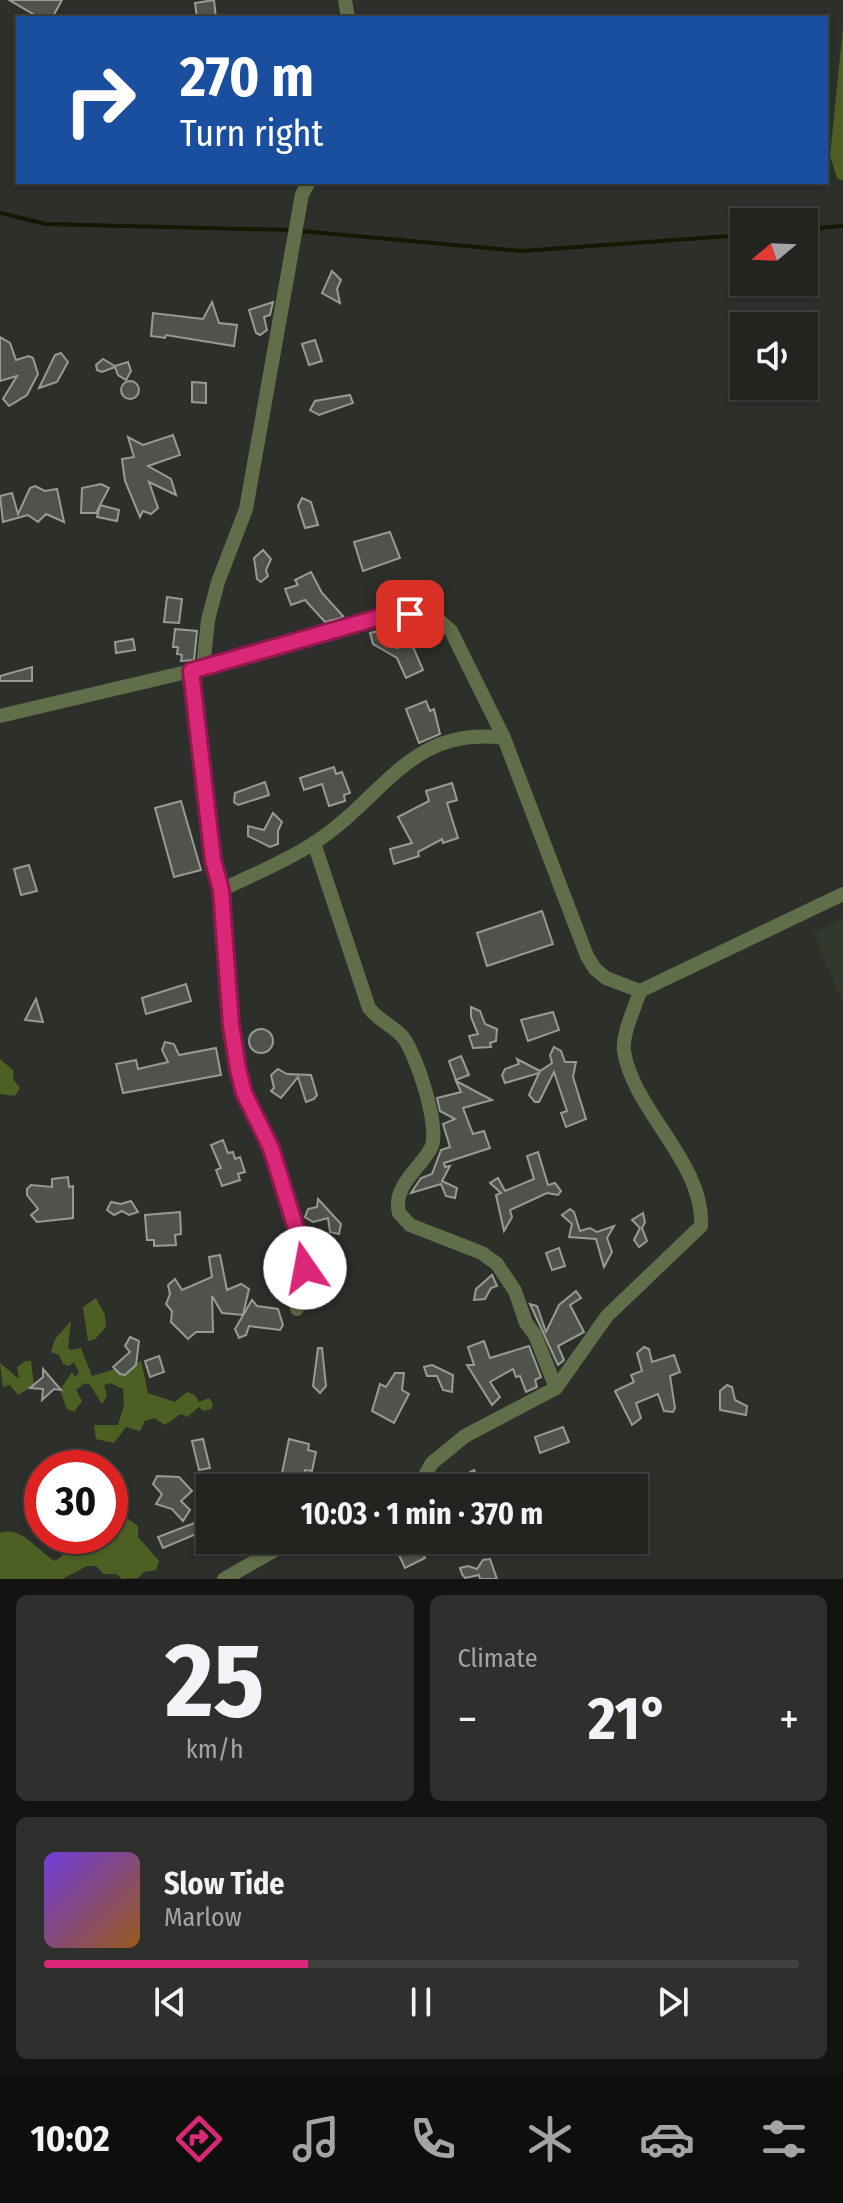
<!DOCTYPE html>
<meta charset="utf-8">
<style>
body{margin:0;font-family:"Fira Sans Condensed",sans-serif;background:#2e302d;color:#f1f3f6;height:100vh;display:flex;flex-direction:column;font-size:30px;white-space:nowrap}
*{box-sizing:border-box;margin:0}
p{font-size:26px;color:#a2a4a5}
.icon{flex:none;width:44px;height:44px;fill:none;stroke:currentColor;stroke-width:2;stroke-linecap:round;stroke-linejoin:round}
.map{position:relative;height:1579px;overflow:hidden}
.side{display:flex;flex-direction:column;gap:16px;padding:16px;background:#131412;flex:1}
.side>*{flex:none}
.banner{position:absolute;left:16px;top:16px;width:812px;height:168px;border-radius:0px;box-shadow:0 2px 6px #0004,0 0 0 2px #3f413e;background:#1a4fa0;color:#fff;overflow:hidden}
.needle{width:52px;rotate:251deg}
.buttons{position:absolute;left:730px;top:208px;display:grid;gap:16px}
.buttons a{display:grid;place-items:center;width:88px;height:88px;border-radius:0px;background:#222420;box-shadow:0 2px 6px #0004,0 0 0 2px #3f413e;font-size:40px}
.speed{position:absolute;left:24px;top:1450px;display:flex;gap:16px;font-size:40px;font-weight:700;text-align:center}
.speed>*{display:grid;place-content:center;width:104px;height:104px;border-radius:50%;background:#222420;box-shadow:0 2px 6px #0004,0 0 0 2px #3f413e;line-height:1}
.speed .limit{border:12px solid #d22;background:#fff;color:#111}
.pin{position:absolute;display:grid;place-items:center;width:68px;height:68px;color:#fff;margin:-34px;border-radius:16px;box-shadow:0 4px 12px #0006}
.me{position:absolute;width:88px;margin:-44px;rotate:348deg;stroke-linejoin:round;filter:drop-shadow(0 0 6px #0008)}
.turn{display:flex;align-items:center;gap:28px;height:168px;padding:0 32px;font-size:36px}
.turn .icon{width:104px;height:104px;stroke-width:2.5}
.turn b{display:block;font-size:56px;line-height:68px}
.big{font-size:60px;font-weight:700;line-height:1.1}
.side .card{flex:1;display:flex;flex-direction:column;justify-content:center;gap:12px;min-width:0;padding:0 28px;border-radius:12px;background:#2e302d}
.side .dial{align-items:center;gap:0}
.dial b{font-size:104px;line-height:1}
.song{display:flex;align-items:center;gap:24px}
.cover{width:96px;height:96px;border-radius:12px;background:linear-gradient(135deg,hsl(260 70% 55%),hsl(30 70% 35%))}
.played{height:8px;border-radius:4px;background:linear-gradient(90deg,#db2777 35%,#3f413e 35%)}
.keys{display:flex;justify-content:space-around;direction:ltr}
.heat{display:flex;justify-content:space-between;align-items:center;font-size:44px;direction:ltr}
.side .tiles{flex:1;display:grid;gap:16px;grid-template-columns:1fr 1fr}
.card:last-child{grid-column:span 2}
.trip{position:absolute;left:196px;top:1474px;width:452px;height:80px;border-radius:0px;background:#222420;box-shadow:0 2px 6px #0004,0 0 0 2px #3f413e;font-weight:700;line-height:80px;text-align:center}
.menu{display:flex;height:128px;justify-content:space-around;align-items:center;background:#0e0e0d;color:#a2a4a5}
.menu .icon{width:56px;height:56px}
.menu .current{color:#db2777}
.menu b{font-size:36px;color:#f1f3f6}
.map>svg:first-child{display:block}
.built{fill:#33382c}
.green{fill:#4c6024}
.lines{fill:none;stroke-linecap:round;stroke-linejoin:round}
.stream{stroke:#111a00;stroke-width:4}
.building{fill:#50534c;stroke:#989b94;stroke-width:2}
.minor{stroke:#606e49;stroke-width:14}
.route-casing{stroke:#8e194d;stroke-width:20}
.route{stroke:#db2777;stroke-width:14}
</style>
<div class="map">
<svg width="843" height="1579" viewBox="0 0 843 1579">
<rect width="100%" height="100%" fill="#2d302a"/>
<polygon class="built" points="843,918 843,1003 813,933"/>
<g class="green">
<polygon points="843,27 843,181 837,178 830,156"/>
<polygon points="0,1059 14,1071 13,1079 20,1088 15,1096 0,1094"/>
<polygon points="96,1298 105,1315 106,1327 95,1339 88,1341 83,1307"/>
<polygon points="71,1321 68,1347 70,1350 81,1348 92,1376 119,1368 130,1372 136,1363 141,1361 148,1393 175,1402 187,1392 195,1395 199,1402 209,1398 213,1404 211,1409 203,1411 199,1407 187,1417 181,1414 165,1425 154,1418 145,1421 140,1431 126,1427 114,1443 96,1439 94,1425 118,1425 124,1406 123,1389 110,1383 104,1385 107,1396 102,1404 90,1385 85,1383 76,1390 82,1401 74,1412 67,1409 60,1390 72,1372 75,1377 79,1373 74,1362 69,1366 63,1364 59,1355 51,1352 55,1339"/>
<polygon points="26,1361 31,1361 34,1385 18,1395 10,1385 3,1387 0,1363 19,1379 17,1367"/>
<path d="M116 1493 127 1518 138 1526V1537L159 1561 156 1570 144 1572 138 1578 122 1579 116 1574H104L96 1566H87L62 1579H0V1533C22 1525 37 1551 55 1561L62 1556 69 1536H110L115 1527 110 1517V1494Z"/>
</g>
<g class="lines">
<g class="stream">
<polyline points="0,213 46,224 291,230"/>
<polyline points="804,229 843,226"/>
<polyline points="300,231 522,251 744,235"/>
</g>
</g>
<g class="building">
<polygon points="9,0 62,0 52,18 40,18"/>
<polygon points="214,0 216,18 197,18 195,3"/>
<polygon points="332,271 341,280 337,289 340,303 322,293"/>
<polygon points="212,302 219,323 237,325 234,346 166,335 165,338 151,336 153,313 203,319"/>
<polygon points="273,302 270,315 264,317 267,330 260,335 256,333 249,310"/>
<polygon points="0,337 10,343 16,360 29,356 33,358 38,374 27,395 9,406 3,399 17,376 0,381"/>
<polygon points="315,340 322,361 309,365 302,344"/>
<polygon points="61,353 68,362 57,382 39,388 55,355"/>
<polygon points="103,359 115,366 128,362 131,371 126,380 118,375 115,367 102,372 97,370 96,365"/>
<circle cx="130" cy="390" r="9"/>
<polygon points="192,382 206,383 206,403 192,402"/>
<polygon points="350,395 353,403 319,415 310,410 315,401"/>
<polygon points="173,435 180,455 148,466 171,479 176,495 149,482 158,508 151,514 143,511 140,517 125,481 122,459 134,457 128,437 143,445"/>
<polygon points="101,484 109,488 100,505 119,510 117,521 97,517 100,506 96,513 81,513 82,488"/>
<polygon points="35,486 45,491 57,489 64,522 46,514 38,522 28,515 3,522 0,496 12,493 18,514 30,488"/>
<polygon points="302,498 311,502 318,525 305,528 298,506"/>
<polygon points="390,532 400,558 363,571 354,542"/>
<polygon points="263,550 271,559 266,570 268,576 261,582 257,579 254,558"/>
<polygon points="311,572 322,593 343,616 341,618 325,622 305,600 291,605 285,589 298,585 295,580"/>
<polygon points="167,597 182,599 179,623 164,622"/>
<polygon points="390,628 397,648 411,642 423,670 406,678 397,658 373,644 370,633"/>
<polygon points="175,629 197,631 194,660 181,661 182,655 177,654 178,647 173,647"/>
<polygon points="133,639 135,650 116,653 115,642"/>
<polygon points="32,667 32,681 0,681 0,676"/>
<polygon points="426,701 430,711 434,709 440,734 419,743 406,709"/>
<polygon points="334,767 336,774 342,772 350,793 344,795 345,801 329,806 322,784 304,790 300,778"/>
<polygon points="265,782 269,795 238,805 234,802 235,793"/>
<polygon points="452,783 457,800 447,803 458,838 443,843 442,839 418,852 419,856 394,864 390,849 412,843 398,817 429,801 426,791"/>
<polygon points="181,801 201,870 174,877 155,808"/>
<polygon points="273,813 282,822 278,831 278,844 270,847 248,836 248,826 264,830"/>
<polygon points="29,865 37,891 21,895 14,869"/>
<polygon points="542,911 553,944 487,966 477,933"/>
<polygon points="186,984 191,1001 146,1014 142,998"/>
<polygon points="36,999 43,1022 25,1020"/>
<polygon points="471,1007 480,1011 485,1024 497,1029 496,1041 490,1043 491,1047 473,1048 469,1036 478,1034 471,1017"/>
<polygon points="553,1012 559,1030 528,1041 521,1020"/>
<circle cx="261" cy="1041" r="12"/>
<polygon points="165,1042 174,1044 179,1055 216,1048 221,1075 123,1093 116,1064 136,1060 138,1069 168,1062 162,1050"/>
<polygon points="554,1047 561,1051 565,1062 576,1062 573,1077 586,1119 566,1127 561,1113 567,1111 554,1072 539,1102 535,1102 529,1095 539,1073 505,1083 502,1075 505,1069 519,1064 517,1059 540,1071 552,1063 550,1055"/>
<polygon points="461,1056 469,1075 456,1080 449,1061"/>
<polygon points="278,1069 287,1074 311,1075 317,1095 314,1099 306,1102 298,1077 281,1098 271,1091 274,1088 271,1075"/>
<polygon points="456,1081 492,1100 463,1108 473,1134 484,1131 490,1148 444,1163 445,1167 450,1166 442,1181 457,1188 455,1198 446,1196 441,1184 411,1193 421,1178 432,1174 441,1150 450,1147 443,1124 455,1119 440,1111 437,1098 461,1092"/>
<polygon points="223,1140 228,1153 233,1152 235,1159 240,1157 245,1172 238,1174 240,1180 222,1186 216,1170 221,1168 211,1145"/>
<polygon points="538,1152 548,1185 555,1183 561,1191 558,1195 547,1193 510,1210 512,1217 504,1231 496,1195 501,1193 490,1183 498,1178 505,1191 534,1179 527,1156"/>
<polygon points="68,1177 69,1187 73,1186 73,1218 37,1222 31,1215 38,1209 27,1195 27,1189 31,1185 52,1187 52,1179"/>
<polygon points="318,1199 341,1224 339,1234 330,1232 328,1218 313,1222 305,1217 308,1209 317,1207"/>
<polygon points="131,1201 138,1212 129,1215 122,1211 114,1215 107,1210 111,1202 121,1204"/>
<polygon points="570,1209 574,1212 580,1231 590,1228 597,1232 614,1226 607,1238 612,1252 604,1267 596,1239 569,1237 572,1224 562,1215"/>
<polygon points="180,1212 181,1234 175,1235 176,1245 154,1246 154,1240 147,1240 145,1215"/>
<polygon points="643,1213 645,1222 642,1228 647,1241 639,1247 634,1240 640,1228 632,1220"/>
<polygon points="559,1248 565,1266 552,1270 546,1253"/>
<polygon points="220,1255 227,1290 241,1284 249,1289 243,1315 222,1313 212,1296 213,1332 196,1332 188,1339 171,1322 172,1311 166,1304 170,1294 168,1285 175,1279 182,1290 212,1277 209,1257"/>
<polygon points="492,1275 497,1286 491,1288 485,1299 474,1300 476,1289"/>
<polygon points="576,1291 581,1298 570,1305 584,1332 558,1346 564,1360 558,1365 530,1304 537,1306 546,1332 559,1305"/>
<polygon points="252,1300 257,1306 278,1309 283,1325 280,1330 249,1326 246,1335 239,1338 235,1329"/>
<polygon points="130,1337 139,1341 136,1365 125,1375 120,1374 113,1367 130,1352 125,1346"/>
<polygon points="484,1341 490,1358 529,1346 541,1377 535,1380 537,1387 526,1392 520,1376 516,1377 513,1369 490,1382 500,1397 492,1405 467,1365 474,1365 468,1347"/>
<polygon points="644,1347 649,1349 652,1362 674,1355 680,1372 670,1376 675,1408 673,1412 664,1411 658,1394 636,1403 641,1418 632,1425 615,1391 634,1382 631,1375 642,1371 637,1353"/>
<polygon points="318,1348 322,1348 326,1386 320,1393 313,1386"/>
<polygon points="159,1356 164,1372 150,1377 145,1361"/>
<polygon points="432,1365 453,1375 452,1392 443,1390 437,1376 427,1376 424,1367"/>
<polygon points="43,1369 61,1390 54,1389 42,1400 43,1389 30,1388 43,1377"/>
<polygon points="395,1373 404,1373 402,1390 409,1394 394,1423 372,1411 380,1384 386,1387"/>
<polygon points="727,1385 732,1387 735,1400 747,1406 746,1415 720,1410 720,1391"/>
<polygon points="563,1427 569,1442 540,1453 535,1437"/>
<polygon points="203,1439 210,1468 199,1470 192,1441"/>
<polygon points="289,1439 309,1444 308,1450 316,1452 312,1471 305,1470 301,1488 279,1488"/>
<polygon points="474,1470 483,1488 439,1488"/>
<polygon points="157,1476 179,1477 192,1491 181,1501 190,1510 183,1521 172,1509 156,1504 162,1494 153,1484"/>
<polygon points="197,1522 201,1532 163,1548 158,1537"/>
<polygon points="392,1540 416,1540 425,1558 405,1568"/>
<polygon points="604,1540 638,1540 611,1553"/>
<polygon points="490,1559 497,1579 480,1579 479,1575 465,1578 462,1574 460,1568 468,1566 477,1569 483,1560"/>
</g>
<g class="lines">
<g class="minor">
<polyline points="345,0 348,18"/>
<polyline points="203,667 208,620 218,582 246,509 302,194 309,182"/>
<polyline points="191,671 213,860 221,890"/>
<polyline points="0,716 191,671 391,614 425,616 440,621 451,631 504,738 587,956 595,969 606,978 640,991 843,894"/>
<path d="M314 843 369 1008C379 1021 392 1025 402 1036 416 1052 441 1129 431 1148 420 1169 392 1186 399 1213L410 1225 482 1253 497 1264 515 1291 526 1323 535 1335 556 1388"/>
<path d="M297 1309 305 1268 302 1248 271 1148 244 1093 238 1069 231 1025 221 890C252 875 285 862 314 843 383 799 410 725 504 738"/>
<path d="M409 1488 420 1484 432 1463 465 1436 556 1388 607 1316 701 1226C705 1164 633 1110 624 1051 622 1033 635 1008 640 991"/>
<polyline points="224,1579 293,1540"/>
</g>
</g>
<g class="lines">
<defs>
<polyline id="route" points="305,1268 302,1248 271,1148 244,1093 238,1069 231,1025 221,890 213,860 191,671 391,614 410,614"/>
</defs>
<use href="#route" class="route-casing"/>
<use href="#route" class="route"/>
</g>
</svg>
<div class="buttons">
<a><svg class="needle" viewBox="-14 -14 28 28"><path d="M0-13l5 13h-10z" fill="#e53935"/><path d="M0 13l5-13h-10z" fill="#a2a4a5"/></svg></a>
<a><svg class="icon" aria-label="sound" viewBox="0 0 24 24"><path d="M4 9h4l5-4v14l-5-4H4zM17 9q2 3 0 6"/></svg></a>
</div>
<div class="speed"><div class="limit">30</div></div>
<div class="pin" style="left:410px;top:614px;background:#d93025"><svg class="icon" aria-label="arrive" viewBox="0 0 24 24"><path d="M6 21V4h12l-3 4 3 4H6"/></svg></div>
<svg class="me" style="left:305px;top:1268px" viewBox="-20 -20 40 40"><circle r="19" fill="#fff"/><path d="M0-13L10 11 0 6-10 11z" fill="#db2777"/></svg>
<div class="trip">10:03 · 1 min · 370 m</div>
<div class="banner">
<div class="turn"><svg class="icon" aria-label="right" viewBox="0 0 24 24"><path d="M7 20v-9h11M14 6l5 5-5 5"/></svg><div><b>270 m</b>Turn right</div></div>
</div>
</div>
<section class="side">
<div class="tiles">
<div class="card dial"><b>25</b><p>km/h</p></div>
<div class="card"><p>Climate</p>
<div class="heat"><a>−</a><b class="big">21°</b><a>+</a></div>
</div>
<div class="card">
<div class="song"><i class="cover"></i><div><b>Slow Tide</b><p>Marlow</p></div></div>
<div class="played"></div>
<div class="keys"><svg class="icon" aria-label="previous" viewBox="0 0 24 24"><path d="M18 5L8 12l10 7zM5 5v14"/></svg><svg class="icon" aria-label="pause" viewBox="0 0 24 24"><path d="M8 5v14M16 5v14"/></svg><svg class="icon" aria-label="next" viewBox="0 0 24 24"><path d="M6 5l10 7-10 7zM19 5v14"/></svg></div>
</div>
</div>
</section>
<nav class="menu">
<b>10:02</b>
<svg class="icon current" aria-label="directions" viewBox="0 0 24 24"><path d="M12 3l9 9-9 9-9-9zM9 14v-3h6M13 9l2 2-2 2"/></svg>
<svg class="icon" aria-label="music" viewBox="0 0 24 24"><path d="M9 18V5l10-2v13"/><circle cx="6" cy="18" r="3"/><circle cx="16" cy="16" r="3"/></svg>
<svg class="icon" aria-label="phone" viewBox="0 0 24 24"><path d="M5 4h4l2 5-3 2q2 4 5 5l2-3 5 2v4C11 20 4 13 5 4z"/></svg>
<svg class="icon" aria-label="climate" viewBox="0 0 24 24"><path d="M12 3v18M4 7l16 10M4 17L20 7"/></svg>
<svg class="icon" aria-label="car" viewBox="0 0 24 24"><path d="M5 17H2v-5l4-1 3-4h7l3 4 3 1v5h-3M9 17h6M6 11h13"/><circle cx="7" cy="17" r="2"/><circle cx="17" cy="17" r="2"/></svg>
<svg class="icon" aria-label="filters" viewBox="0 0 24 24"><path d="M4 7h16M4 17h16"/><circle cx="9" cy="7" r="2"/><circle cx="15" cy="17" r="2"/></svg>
</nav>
